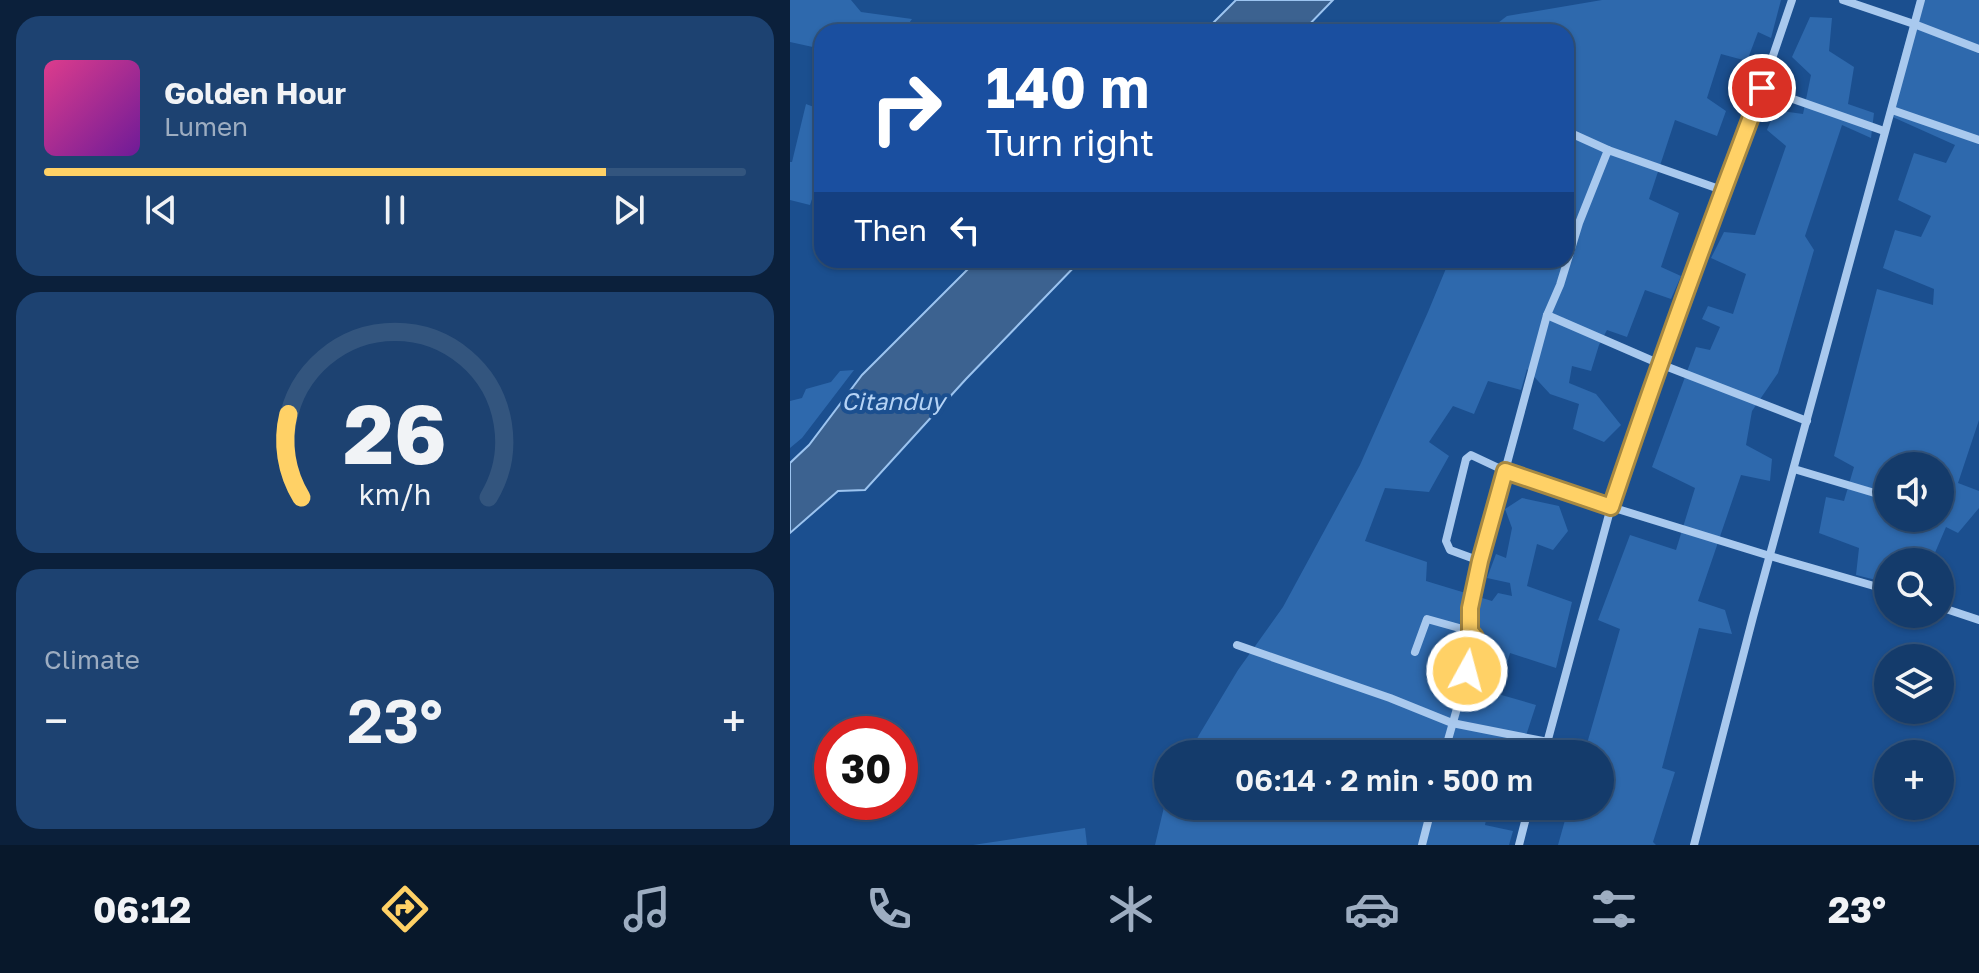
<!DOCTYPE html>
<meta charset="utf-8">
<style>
body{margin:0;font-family:"Golos Text",sans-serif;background:#1d4271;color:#f1f3f6;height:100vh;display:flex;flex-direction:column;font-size:30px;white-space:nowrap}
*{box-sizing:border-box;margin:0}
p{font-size:26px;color:#9dadc1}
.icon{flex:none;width:44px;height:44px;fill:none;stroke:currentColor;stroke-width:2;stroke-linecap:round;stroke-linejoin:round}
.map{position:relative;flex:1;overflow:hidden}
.details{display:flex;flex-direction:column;gap:16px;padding:16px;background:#0b203b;width:790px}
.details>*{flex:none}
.hud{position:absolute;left:24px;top:24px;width:760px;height:244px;border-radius:24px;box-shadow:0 2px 6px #0004,0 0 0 2px #33557e;background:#1a4fa0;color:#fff;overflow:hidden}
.fabs{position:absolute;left:1084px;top:452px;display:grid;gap:16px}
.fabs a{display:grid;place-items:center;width:80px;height:80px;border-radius:50%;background:#143b6b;box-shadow:0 2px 6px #0004,0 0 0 2px #33557e;font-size:40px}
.speed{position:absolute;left:24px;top:716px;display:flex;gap:16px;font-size:40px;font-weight:700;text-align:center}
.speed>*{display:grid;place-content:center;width:104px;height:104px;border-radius:50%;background:#143b6b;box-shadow:0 2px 6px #0004,0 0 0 2px #33557e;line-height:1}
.speed .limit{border:12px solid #d22;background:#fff;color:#111}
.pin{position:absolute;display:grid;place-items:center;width:68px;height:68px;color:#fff;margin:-34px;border:4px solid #fff;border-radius:50%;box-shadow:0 2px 8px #0007}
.me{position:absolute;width:88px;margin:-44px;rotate:7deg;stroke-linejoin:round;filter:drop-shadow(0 0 6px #0008)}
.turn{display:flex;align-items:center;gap:28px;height:168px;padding:0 40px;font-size:36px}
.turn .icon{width:104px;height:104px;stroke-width:2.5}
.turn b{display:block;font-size:56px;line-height:68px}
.then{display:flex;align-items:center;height:76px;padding:0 40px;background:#0003;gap:16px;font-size:30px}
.big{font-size:60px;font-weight:600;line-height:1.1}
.details .widget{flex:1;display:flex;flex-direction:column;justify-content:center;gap:12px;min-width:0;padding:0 28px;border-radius:24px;background:#1d4271}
.details .dial{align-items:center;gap:0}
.dial svg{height:208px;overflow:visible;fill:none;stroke:#33557e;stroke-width:7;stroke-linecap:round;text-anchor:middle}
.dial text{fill:#f1f3f6;stroke:none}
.song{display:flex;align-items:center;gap:24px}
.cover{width:96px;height:96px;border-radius:12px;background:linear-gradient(135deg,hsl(330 70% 55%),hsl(280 70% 35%))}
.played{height:8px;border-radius:4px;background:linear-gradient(90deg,#ffd166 80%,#33557e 80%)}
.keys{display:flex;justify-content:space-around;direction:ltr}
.heat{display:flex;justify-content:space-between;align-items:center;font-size:44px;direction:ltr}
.trip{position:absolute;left:364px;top:740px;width:460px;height:80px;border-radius:40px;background:#143b6b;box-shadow:0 2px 6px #0004,0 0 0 2px #33557e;font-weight:600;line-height:80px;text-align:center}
.tab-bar{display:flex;height:128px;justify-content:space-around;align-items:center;background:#08182b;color:#9dadc1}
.tab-bar .icon{width:56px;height:56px}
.tab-bar .on{color:#ffd166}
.tab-bar b{font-size:36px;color:#f1f3f6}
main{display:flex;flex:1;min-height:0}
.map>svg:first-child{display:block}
.green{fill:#2e69ad;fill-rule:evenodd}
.water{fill:#3c6290;stroke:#9cc4f0;stroke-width:2}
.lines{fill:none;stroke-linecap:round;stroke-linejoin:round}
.street{stroke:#a9c9ee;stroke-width:8}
.route-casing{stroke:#a68842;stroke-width:20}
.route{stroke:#ffd166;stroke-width:14}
.labels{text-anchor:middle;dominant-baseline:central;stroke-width:8;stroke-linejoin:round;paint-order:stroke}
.water-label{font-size:24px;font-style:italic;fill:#b5d3f5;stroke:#1b4f8f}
</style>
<main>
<section class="details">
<div class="widget">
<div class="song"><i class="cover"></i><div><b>Golden Hour</b><p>Lumen</p></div></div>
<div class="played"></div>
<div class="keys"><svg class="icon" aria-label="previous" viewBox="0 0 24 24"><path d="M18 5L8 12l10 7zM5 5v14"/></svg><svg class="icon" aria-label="pause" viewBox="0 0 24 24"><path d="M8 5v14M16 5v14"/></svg><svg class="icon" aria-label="next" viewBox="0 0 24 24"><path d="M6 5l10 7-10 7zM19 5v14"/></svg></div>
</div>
<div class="widget dial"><svg viewBox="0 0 100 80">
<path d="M14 69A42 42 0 1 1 86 69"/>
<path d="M14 69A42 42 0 0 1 9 37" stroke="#ffd166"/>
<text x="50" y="56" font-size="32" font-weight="700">26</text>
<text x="50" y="72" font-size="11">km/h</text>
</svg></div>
<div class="widget"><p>Climate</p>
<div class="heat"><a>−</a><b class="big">23°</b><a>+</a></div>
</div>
</section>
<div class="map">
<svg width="1189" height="845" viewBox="0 0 1189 845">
<rect width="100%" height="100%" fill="#1b4f8f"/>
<g class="green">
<polygon points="0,0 61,0 71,12 122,19 113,32 32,32 32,49 0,42"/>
<polygon points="812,0 991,0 981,38 968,32 957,61 931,54 917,98 936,111 927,136 885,120 859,199 889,213 871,267 891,276 881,299 855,290 837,337 817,330 809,345 801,371 782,366 779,383 806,394 831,425 814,442 783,429 789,404 760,394 737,369 731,390 698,381 684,414 663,406 639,442 659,456 639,492 595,488 575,541 637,562 636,581 702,601 708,593 722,596 720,583 697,578 706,554 716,558 722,528 715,509 732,498 769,506 778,531 763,550 747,544 737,586 782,602 766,668 720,653 708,694 746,705 730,754 399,754 409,735 448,670 493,607 570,465 638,312 657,266 657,260 776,260 776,32 696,32 717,16"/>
<path d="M1127 0H1189V420L1168 483 1189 491V508L1168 533 1156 527 1141 562H1098V583L1066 575 1069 548 1029 533 1036 497 1054 501 1064 467 1044 456 1087 289 1143 305 1144 289 1093 268 1105 230 1131 237 1141 216 1108 200 1124 153 1156 163 1165 145 1096 114ZM1098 466H1150V518H1098Z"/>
<polygon points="1020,17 1042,18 1039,51 1064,67 1058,104 1084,113 1081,138 1052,125 1015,236 1024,250 988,373 962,411 956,445 982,459 980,481 951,475 908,601 935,610 942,634 909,628 872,768 885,772 863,842 866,845 768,845 779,806 810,806 810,754 794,754 830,629 808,620 840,535 886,550 905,488 862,467 906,347 920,350 930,327 912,319 918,306 943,314 956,274 921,258 934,232 965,235 996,146 977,130 985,110 1013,114 1021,75 1002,57"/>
<polygon points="16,104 32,110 32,198 23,196 20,205 0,200 0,162 2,162"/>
<polygon points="64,370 12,438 0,448 0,401 12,398 16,389 41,382 50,371"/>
<polygon points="378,798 378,806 699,806 695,825 723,831 719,845 365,845 374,807"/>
<polygon points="295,828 297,845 183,845"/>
</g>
<g class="water">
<polygon points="446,0 543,0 512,32 414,32"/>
<polygon points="187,260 291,260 176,379 75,490 48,491 0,533 0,463 19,445 72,375"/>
</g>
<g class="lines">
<g class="street">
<polyline points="1053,0 1124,24 1189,49"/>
<polyline points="972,88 1094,131"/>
<polyline points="1102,110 1189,140"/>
<polyline points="776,131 818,150"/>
<polyline points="757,315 870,364 1017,421"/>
<polyline points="1004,469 1098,497"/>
<polyline points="1150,512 1153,513"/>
<polyline points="690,561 660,550 656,541 676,459 681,455 715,471 821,507 980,556 1098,590"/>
<polyline points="1150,607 1189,620"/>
<polyline points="447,645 600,698 662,723 758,742"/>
<polyline points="625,652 637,619 680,631"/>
<polyline points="654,754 685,645 685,637 680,631 680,608 690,561 699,530 757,315 770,285 789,223 818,150 932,190"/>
<polyline points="754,754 821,507 891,305 919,235 932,190 972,88 1002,0"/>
<polyline points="632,845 642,806"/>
<polyline points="729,845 739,806"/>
<polyline points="904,845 963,617 1131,0"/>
</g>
</g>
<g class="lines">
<defs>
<path id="route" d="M677 671 685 645V637L680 631V608L690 561 715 471 821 507C868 366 919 227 972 88"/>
</defs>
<use href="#route" class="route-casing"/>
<use href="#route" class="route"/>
</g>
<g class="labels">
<g class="water-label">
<text x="103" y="400">Citanduy</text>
</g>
</g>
</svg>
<div class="fabs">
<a><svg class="icon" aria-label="sound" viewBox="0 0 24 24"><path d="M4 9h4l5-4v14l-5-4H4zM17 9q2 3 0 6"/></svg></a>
<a><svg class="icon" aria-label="search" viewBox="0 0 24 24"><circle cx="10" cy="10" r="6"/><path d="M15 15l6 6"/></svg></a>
<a><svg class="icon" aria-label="layers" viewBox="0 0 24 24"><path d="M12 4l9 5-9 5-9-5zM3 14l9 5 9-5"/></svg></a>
<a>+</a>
</div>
<div class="speed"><div class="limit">30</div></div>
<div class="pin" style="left:972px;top:88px;background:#d93025"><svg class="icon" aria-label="arrive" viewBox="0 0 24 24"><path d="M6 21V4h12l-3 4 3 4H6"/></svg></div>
<svg class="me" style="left:677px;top:671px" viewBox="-20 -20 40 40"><circle r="17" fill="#ffd166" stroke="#fff" stroke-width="3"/><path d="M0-11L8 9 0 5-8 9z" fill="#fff"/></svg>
<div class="trip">06:14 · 2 min · 500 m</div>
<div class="hud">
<div class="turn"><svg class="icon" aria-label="right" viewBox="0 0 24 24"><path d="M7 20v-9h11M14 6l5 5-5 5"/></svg><div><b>140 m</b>Turn right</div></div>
<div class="then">Then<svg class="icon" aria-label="left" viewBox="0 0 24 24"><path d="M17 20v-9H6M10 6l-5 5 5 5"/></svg></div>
</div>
</div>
</main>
<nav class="tab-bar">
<b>06:12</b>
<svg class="icon on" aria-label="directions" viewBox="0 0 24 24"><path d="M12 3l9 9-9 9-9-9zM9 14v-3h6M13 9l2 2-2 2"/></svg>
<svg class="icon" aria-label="music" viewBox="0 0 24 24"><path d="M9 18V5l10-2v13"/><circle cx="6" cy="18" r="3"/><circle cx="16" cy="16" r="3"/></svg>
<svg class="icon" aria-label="phone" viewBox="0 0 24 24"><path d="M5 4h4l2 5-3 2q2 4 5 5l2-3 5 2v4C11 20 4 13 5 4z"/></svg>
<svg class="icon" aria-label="climate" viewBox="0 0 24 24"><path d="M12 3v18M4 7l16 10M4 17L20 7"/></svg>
<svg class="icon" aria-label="car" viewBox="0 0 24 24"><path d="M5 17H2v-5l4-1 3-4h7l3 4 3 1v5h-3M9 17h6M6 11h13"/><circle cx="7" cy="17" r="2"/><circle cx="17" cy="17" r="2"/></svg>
<svg class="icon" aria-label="filters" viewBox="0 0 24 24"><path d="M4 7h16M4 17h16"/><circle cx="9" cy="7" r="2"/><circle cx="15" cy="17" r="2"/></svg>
<b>23°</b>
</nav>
